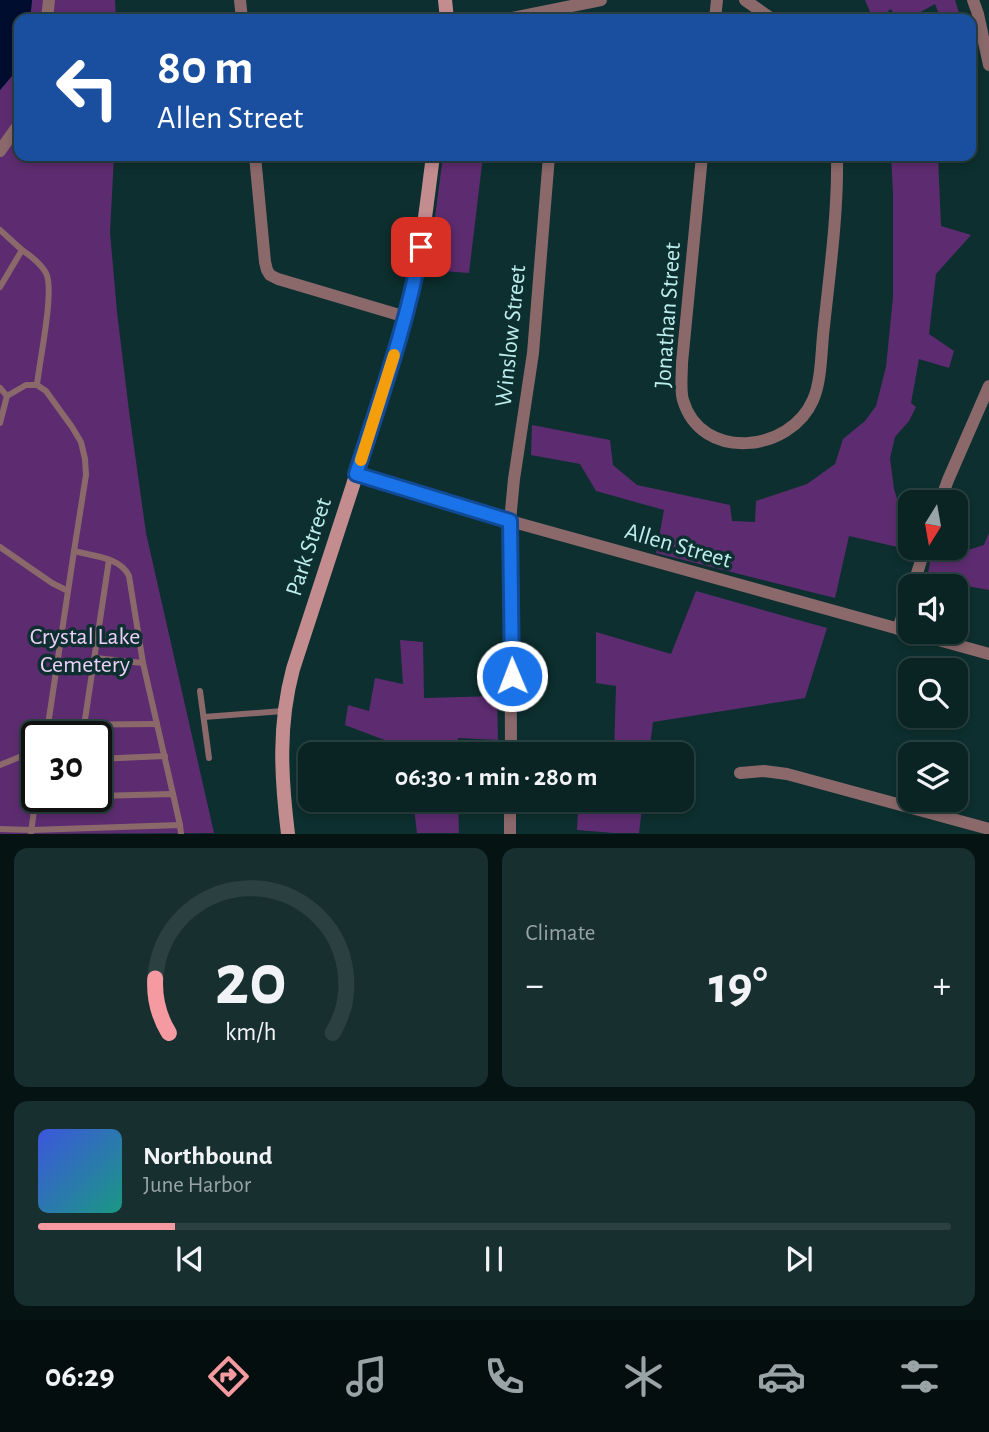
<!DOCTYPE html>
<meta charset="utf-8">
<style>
body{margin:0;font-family:"Alegreya Sans",sans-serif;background:#182f30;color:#f1f3f6;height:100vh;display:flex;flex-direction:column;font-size:26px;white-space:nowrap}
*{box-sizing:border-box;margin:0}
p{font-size:23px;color:#99a4a6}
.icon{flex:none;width:38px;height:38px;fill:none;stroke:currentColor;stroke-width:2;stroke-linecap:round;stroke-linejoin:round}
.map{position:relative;height:834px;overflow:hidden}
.sheet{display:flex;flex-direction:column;gap:14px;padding:14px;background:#061313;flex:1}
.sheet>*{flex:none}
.top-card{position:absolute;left:14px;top:14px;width:962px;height:147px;border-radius:14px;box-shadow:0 4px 10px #0003,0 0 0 2px #2a4041;background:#1a4fa0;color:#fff;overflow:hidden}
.needle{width:46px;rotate:191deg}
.buttons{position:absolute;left:898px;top:490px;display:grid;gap:14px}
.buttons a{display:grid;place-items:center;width:70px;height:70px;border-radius:14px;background:#0a2323;box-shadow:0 4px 10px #0003,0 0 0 2px #2a4041;font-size:35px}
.speed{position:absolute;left:21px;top:721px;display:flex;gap:14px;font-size:35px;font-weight:700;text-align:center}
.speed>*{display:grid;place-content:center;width:91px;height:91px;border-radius:50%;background:#0a2323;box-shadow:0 4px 10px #0003,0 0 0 2px #2a4041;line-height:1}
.speed .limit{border:4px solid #111;border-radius:10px;background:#fff;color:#111}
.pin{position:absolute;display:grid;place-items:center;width:60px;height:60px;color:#fff;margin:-30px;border-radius:14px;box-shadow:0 4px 10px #0006}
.me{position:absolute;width:77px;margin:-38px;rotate:359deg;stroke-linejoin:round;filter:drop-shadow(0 0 5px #0008)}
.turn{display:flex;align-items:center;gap:24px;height:147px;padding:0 28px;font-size:32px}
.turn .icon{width:91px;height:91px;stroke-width:2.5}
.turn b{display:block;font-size:49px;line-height:60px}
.big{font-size:52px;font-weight:600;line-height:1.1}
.sheet .tile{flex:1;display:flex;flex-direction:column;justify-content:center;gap:10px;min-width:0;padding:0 24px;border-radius:14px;background:#182f30}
.sheet .dial{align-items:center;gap:0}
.dial svg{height:182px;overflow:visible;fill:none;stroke:#2a4041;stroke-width:7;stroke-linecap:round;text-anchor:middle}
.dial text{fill:#f1f3f6;stroke:none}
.song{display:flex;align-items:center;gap:21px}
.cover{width:84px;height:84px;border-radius:10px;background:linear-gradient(135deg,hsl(230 70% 55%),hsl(170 70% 35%))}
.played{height:7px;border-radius:4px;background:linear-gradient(90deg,#f49aa0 15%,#2a4041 15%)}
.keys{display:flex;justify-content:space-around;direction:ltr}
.heat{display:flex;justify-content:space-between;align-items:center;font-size:38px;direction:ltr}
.sheet .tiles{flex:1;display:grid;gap:14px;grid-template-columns:1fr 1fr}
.tile:last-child{grid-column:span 2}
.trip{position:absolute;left:298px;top:742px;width:396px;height:70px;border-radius:14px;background:#0a2323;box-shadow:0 4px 10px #0003,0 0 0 2px #2a4041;font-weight:600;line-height:70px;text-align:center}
.menu{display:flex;height:112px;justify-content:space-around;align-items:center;background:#040e0e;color:#99a4a6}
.menu .icon{width:49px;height:49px}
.menu .current{color:#f49aa0}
.menu b{font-size:32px;color:#f1f3f6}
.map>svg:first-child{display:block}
.green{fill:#5d2c70;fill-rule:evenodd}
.water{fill:#000d2f}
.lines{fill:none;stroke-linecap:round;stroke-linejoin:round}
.lane{stroke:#8b696b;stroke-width:6}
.street{stroke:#8b696b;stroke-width:12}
.secondary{stroke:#c38d90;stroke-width:14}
.route-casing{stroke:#114b97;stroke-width:18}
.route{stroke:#1a73e8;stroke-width:12}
.slow{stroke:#f59e0b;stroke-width:12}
.labels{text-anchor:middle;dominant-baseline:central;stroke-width:7;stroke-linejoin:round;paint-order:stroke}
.street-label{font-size:24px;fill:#beeded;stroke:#0d2f2f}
.park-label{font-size:24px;fill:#ecd0f8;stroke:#0d2f2f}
</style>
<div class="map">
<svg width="989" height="834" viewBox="0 0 989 834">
<rect width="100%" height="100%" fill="#0d2f2f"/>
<g class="green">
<polygon points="32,0 115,0 116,19 30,19"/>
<polygon points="865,0 955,0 961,19 941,19 935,4 908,19 897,19 891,9 883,15 885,19 873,19"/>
<path d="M19 63V156H114L110 232 117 312 129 411 146 533 214 833 0 834V90L17 70ZM37 737H96V796H37Z"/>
<polygon points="443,156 483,156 469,273 428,270"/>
<polygon points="891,156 938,156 941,226 971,235 936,274 929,334 954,351 949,368 919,359 911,403 916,407 909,421 895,437 890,458 894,489 906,529 902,548 849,536 835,598 656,553 664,510 596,491 580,464 531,455 532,425 610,440 613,465 637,485 730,505 732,521 755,522 756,501 807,484 835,464 843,439 865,421 876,406 886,367 893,297 893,193"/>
<polygon points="989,533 989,590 927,579 930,562 984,545"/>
<polygon points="696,591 827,628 805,698 653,722 649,754 614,754 616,686 596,683 596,632 671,654"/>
<polygon points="400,640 423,642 424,698 497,696 498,740 458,738 458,754 409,754 408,749 345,725 348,705 369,711 375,678 403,684"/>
<polygon points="413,800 458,800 459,833 417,833"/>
<polygon points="608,800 643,800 639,833 614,833 577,830 578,811 608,809"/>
</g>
<polygon class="water" points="0,0 32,0 30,19 19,19 19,63 17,70 0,90"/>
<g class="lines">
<g class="lane">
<polyline points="0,230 22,250 0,287"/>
<path d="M22 250C31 256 41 264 46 273 55 290 39 363 37 385"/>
<polyline points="0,388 7,396"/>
<path d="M0 423 7 396 26 385H37L46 391 72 427 81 442 85 459 86 475 74 551C92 556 121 557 129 576L143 663 173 794"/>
<polyline points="0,547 52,583 68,591 48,725 41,737"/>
<polyline points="68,591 74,551"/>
<polyline points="95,658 143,663"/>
<polyline points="200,691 209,758"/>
<polyline points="204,717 283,711"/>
<polyline points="84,726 109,560"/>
<polyline points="47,729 48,725 157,724"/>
<polyline points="96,759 165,756"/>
<polyline points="0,765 22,756 37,744"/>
<polyline points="96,796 173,794 180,825"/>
<polyline points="0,829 32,830 180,825 181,834"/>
<polyline points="31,832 36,797 63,796"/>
</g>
<g class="street">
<polyline points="240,0 242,19"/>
<polyline points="745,0 772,19"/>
<polyline points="973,0 978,14 989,65"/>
<polyline points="47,19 49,0"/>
<polyline points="507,19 601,0"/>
<polyline points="715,19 717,0"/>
<polyline points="0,151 19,124"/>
<polyline points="255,156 265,262 267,270 270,275 278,279 406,317"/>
<path d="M702 156 682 363C682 375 680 389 683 400 701 462 790 453 813 400 822 380 821 349 824 326 830 270 838 212 837 156"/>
<polyline points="357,474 433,499 510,521 989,654"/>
<polyline points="940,502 948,480 989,386"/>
<polyline points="913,586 925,548"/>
<polyline points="898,629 910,594"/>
<polyline points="511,754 510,521 514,479 533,353 549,156"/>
<polyline points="740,773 764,771 787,774 989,829"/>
<polyline points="510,834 510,800"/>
</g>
<g class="secondary">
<polyline points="445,0 447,19"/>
<path d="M288 834C281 777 278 725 293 669L353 485 407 313C421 261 426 208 433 156"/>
</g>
</g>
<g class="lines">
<defs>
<path id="route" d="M421 247C407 325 380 399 356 474L510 521 512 676"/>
</defs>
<use href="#route" class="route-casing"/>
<use href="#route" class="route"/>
<polyline class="slow" points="361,460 394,355"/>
</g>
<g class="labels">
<g class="street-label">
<text transform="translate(668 315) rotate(-86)">Jonathan Street</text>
<text transform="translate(511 336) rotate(-84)">Winslow Street</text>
<text transform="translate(678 546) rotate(16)">Allen Street</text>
<text transform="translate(309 547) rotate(-72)">Park Street</text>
</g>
<g class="park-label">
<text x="85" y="637">Crystal Lake<tspan x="85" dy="28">Cemetery</tspan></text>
</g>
</g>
</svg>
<div class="buttons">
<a><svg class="needle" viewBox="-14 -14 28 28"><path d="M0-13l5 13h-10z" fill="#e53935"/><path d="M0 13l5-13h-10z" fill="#99a4a6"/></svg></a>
<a><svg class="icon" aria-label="sound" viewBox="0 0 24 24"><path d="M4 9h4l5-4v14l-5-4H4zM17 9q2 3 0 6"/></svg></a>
<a><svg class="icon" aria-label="search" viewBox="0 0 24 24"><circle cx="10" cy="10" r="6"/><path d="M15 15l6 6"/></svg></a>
<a><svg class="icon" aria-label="layers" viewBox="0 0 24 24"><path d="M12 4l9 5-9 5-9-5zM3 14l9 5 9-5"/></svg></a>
</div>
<div class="speed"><div class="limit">30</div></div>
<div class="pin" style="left:421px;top:247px;background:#d93025"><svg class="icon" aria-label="arrive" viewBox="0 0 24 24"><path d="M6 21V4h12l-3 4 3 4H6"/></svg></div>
<svg class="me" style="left:512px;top:676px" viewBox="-20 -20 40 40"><circle r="17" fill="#1a73e8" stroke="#fff" stroke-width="3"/><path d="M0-11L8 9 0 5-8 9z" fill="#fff"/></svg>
<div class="trip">06:30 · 1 min · 280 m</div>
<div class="top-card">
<div class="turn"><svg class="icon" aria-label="left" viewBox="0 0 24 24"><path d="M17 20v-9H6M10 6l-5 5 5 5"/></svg><div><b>80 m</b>Allen Street</div></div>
</div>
</div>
<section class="sheet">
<div class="tiles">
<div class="tile dial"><svg viewBox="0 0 100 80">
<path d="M14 69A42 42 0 1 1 86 69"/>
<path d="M14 69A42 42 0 0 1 8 45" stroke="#f49aa0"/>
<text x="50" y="56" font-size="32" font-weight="700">20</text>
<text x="50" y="72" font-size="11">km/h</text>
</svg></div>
<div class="tile"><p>Climate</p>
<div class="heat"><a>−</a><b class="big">19°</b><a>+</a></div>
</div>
<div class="tile">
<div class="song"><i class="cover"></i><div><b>Northbound</b><p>June Harbor</p></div></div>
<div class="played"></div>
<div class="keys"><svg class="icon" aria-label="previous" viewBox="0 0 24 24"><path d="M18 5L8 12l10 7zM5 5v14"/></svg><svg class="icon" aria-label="pause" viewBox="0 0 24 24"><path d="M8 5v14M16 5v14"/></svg><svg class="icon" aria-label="next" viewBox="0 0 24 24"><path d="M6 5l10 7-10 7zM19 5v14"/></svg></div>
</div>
</div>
</section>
<nav class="menu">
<b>06:29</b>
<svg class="icon current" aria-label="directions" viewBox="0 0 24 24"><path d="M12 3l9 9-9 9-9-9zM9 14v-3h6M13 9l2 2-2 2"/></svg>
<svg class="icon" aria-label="music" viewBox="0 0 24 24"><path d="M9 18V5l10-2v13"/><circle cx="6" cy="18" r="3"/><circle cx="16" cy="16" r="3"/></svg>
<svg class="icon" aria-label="phone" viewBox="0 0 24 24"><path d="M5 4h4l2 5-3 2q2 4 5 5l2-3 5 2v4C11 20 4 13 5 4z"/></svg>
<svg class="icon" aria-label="climate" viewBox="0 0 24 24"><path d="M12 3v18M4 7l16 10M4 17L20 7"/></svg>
<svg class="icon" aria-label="car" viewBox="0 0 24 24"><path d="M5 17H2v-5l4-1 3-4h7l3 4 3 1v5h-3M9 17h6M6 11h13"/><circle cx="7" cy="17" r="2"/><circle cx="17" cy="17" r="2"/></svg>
<svg class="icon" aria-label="filters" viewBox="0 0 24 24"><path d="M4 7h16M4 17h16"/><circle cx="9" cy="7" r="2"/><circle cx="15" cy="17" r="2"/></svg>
</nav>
